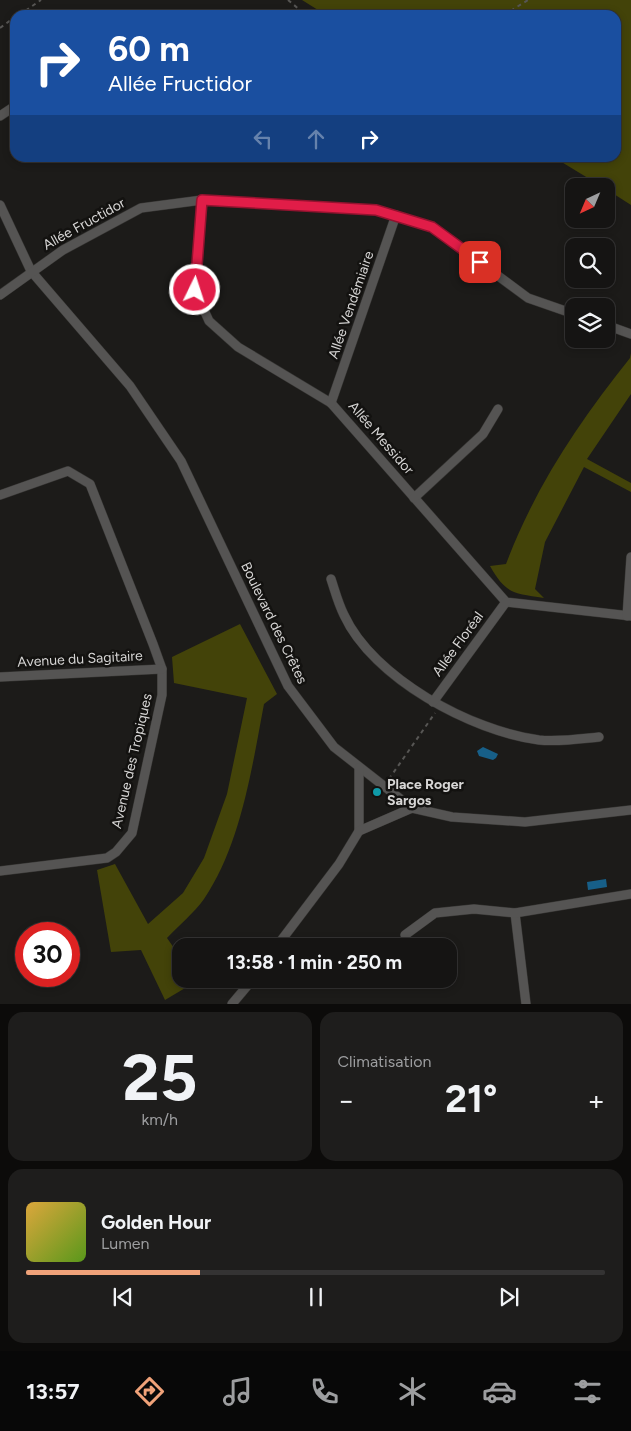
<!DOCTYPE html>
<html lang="fr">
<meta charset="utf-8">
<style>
body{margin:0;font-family:Figtree,sans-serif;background:#1e1d1c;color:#f1f3f6;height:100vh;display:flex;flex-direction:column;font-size:19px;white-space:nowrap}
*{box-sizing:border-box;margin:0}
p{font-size:16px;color:#9d9ea0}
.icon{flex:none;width:28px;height:28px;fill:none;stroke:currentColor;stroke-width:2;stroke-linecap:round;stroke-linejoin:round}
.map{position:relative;height:1004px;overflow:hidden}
.drawer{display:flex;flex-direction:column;gap:8px;padding:8px;background:#0c0b0a;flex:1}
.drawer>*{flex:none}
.top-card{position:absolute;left:10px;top:10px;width:611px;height:152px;border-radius:15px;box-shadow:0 2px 8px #0003,0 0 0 1px #343333;background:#1a4fa0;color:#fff;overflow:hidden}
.needle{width:32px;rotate:224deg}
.fabs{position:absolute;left:565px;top:178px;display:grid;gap:10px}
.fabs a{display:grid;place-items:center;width:50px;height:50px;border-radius:10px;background:#151413;box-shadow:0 2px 8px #0003,0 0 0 1px #343333;font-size:25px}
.speed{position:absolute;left:15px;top:922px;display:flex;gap:10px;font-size:25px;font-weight:700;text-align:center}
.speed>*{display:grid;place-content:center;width:65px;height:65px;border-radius:50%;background:#151413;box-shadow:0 2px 8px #0003,0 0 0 1px #343333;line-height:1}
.speed .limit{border:8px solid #d22;background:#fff;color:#111}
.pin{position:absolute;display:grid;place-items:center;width:42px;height:42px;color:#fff;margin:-21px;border-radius:10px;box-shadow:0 2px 8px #0006}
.me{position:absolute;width:55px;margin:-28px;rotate:4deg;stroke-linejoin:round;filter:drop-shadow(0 0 4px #0008)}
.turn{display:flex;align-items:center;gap:18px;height:105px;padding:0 15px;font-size:22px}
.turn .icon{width:65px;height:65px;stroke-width:2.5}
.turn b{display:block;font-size:35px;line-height:42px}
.lanes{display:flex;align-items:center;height:48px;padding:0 15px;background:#0003;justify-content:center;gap:25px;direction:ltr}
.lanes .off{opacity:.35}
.big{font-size:38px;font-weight:700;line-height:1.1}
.drawer .tile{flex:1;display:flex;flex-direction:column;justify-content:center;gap:8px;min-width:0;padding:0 18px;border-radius:15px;background:#1e1d1c}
.drawer .dial{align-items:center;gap:0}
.dial b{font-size:65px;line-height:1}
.song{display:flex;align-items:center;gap:15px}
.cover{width:60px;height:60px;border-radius:8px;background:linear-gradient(135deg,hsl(40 70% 55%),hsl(90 70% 35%))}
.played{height:5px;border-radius:2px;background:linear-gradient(90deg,#f0a279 30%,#343333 30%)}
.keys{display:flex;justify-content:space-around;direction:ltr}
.heat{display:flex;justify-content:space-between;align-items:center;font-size:28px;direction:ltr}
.drawer .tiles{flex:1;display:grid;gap:8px;grid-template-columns:1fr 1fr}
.tile:last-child{grid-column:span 2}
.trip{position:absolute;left:172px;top:938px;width:285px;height:50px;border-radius:15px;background:#151413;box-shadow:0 2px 8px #0003,0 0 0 1px #343333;font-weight:700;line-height:50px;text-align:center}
.tabs{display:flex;height:80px;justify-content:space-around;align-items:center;background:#080808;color:#9d9ea0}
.tabs .icon{width:35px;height:35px}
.tabs .current{color:#f0a279}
.tabs b{font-size:22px;color:#f1f3f6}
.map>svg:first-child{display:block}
.forest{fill:#434309}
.water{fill:#175f88}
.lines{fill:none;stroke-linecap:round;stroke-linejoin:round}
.minor-casing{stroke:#363533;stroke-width:10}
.path{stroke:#575654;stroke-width:2;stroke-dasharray:4 4;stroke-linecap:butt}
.minor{stroke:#555453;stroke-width:9}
.route-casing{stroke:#92132f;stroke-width:12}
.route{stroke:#e11d48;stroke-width:9}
.culture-dot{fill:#0f9aa8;stroke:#131210;stroke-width:2}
.labels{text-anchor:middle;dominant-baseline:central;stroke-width:5;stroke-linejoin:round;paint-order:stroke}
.street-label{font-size:14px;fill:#d7d6d5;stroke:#131210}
.poi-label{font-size:14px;font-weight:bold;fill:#d7d6d5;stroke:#131210;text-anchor:start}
</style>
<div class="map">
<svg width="631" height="1004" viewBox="0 0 631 1004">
<rect width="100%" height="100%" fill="#1c1b19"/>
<g class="forest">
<polygon points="302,0 631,0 631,205 606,189 606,186 601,186 555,158 616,158 616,15 326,15"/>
<path d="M631 353V394L587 459 631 483V492L584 467 545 542 535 589 544 598C513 593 506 594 490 566L506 564C535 487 579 422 630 358Z"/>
<path d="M240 624 277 694 264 704C252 767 241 845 204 899 194 913 179 925 167 938L181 958V979L197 981 165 1000 141 950 111 952 97 870 115 864 148 924 183 893 204 858 227 794 247 698 174 683 172 657Z"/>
</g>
<g class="water">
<polygon points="483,747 498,754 496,758 493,760 479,756 477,751"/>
<polygon points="606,879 607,887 588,890 587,882"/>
</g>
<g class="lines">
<defs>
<g id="minor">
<polyline points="0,116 15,106"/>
<polyline points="202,200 195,290 209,321 238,347 331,403 506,602 631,616"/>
<polyline points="0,205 31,271 130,386 181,461 288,686 334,747 412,808 452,817 525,822 631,810"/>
<polyline points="0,295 63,250 141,208 202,200 376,210 432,227 528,298 574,314"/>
<polyline points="606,325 631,334"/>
<polyline points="331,403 396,215"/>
<polyline points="0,495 68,471 90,484 153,644 162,669 162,695 132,833 116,852 107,858 0,871"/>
<polyline points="414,498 483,434 498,409"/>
<path d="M331 579C335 591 338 603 344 615 373 678 471 731 539 740 558 742 579 739 599 737"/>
<polyline points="627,616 631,557"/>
<polyline points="0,677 162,669"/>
<polyline points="433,702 506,602"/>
<polyline points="359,768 359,831"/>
<polyline points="515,913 526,1004"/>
<polyline points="405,935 435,913 474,909 515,913 631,894"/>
<polyline points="277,946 339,864 359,831 412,808"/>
<polyline points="232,1004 253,979"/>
</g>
</defs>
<use href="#minor" class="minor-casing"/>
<g class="path">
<polyline points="288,0 306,15"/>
<polyline points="19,15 41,0"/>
<polyline points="504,15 528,0"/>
<polyline points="0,28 15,17"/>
<polyline points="389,779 435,713"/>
</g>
<use href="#minor" class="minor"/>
</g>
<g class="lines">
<defs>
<polyline id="route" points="195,290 202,200 376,210 432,227 480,262"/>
</defs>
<use href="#route" class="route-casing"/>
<use href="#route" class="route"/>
</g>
<circle class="culture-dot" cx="377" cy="792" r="5"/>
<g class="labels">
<g class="street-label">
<text transform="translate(84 224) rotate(-29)">Allée Fructidor</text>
<text transform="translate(351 305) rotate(-71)">Allée Vendémiaire</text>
<text transform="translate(381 438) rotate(49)">Allée Messidor</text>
<text transform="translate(274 623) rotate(64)">Boulevard des Crêtes</text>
<text transform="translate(458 644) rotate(-54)">Allée Floréal</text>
<text transform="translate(80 659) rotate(-3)">Avenue du Sagitaire</text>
<text transform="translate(132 761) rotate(-77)">Avenue des Tropiques</text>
</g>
<g class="poi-label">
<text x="387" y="784">Place Roger<tspan x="387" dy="16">Sargos</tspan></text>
</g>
</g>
</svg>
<div class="fabs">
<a><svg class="needle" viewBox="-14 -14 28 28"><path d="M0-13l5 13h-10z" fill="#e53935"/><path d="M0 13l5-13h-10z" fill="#9d9ea0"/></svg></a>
<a><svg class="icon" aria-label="search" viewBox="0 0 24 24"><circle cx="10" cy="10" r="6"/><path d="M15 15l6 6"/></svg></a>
<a><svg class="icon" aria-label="layers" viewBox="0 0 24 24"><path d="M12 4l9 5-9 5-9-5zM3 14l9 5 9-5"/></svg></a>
</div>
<div class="speed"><div class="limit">30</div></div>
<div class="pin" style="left:480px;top:262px;background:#d93025"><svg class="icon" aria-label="arrive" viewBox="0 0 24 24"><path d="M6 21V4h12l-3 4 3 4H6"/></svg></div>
<svg class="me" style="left:195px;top:290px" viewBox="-20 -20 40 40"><circle r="17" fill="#e11d48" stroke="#fff" stroke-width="3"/><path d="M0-11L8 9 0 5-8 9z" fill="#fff"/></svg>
<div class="trip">13:58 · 1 min · 250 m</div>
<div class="top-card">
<div class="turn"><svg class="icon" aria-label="right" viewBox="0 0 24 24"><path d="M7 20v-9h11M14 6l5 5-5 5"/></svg><div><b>60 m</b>Allée Fructidor</div></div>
<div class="lanes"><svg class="icon off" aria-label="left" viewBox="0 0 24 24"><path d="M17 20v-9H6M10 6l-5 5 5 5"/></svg><svg class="icon off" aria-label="ahead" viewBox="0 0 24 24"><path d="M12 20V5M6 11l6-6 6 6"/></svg><svg class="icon" aria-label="right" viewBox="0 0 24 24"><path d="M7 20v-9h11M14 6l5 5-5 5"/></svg></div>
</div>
</div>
<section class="drawer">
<div class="tiles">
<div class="tile dial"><b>25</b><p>km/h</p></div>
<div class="tile"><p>Climatisation</p>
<div class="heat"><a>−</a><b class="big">21°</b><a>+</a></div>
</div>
<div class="tile">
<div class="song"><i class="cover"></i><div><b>Golden Hour</b><p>Lumen</p></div></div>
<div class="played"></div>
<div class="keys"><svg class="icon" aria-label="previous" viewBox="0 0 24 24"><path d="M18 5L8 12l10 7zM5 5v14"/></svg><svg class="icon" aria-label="pause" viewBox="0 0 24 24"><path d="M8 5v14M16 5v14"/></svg><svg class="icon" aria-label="next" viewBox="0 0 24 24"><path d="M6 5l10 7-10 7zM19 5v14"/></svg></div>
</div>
</div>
</section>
<nav class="tabs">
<b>13:57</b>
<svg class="icon current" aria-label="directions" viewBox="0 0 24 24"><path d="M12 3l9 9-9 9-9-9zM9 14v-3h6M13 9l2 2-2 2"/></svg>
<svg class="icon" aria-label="music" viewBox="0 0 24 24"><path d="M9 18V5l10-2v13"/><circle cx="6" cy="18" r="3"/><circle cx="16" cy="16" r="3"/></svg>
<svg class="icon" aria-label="phone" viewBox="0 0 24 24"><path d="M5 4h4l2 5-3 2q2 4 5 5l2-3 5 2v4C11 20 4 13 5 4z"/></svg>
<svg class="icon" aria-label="climate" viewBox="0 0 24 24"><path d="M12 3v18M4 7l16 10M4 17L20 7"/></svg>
<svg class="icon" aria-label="car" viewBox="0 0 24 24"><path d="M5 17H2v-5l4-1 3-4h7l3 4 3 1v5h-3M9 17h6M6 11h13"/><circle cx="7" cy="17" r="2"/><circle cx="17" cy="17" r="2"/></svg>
<svg class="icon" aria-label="filters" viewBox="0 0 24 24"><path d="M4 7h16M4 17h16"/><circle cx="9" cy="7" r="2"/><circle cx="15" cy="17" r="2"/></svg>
</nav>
